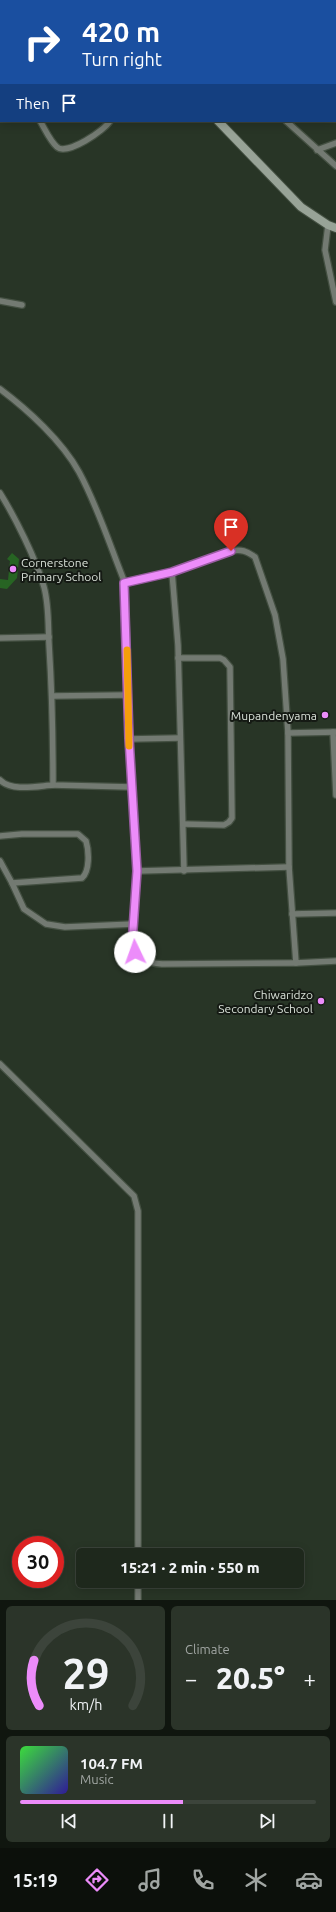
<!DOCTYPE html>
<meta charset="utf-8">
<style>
body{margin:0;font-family:Ubuntu,sans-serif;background:#2b3429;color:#f1f3f6;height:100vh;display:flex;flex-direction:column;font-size:15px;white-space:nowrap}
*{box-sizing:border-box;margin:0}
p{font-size:13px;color:#a1a6a3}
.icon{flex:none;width:22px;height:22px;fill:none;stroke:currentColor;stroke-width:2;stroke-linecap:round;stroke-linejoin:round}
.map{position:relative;height:1600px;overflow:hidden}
.side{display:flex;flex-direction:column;gap:6px;padding:6px;background:#10160f;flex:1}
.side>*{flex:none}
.banner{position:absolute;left:0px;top:0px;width:336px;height:122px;box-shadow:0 2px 10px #0003,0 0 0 1px #3c443b;background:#1a4fa0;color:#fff;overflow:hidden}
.speed{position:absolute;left:12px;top:1536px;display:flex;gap:8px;font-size:20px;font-weight:700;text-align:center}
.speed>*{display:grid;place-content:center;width:52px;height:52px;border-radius:50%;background:#1e281c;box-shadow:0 2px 10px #0003,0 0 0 1px #3c443b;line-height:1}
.speed .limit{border:6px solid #d22;background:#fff;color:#111}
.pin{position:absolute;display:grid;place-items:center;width:34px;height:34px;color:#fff;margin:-41px -17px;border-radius:50% 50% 50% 0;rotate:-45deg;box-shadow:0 0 4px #0007}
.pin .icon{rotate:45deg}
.me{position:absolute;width:44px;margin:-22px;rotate:357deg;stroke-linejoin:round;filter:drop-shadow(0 0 3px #0008)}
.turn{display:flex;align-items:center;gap:14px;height:84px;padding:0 16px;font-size:18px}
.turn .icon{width:52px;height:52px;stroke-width:2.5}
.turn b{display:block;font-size:28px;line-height:34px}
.then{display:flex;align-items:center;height:38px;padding:0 16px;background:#0003;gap:8px;font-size:15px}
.big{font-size:30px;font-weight:800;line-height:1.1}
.side .widget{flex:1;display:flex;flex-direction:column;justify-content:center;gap:6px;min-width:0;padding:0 14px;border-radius:6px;background:#2b3429}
.side .dial{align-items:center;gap:0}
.dial svg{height:104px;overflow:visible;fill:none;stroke:#3c443b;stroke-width:7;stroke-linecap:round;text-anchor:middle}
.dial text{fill:#f1f3f6;stroke:none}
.song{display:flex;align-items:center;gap:12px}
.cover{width:48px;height:48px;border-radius:6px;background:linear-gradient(135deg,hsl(120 70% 55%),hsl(250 70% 35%))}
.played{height:4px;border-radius:2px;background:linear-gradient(90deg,#ec8cfa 55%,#3c443b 55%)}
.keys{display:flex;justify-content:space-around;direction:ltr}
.heat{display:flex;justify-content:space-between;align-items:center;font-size:22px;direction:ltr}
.side .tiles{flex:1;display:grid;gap:6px;grid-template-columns:1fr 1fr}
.widget:last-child{grid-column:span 2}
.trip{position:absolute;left:76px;top:1548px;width:228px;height:40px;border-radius:6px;background:#1e281c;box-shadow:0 2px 10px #0003,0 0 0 1px #3c443b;font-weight:800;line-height:40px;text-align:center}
.tab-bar{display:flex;height:64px;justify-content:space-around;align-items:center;background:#0c100b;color:#a1a6a3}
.tab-bar .icon{width:28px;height:28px}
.tab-bar .on{color:#ec8cfa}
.tab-bar b{font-size:18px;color:#f1f3f6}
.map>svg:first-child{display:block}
.building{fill:#276423}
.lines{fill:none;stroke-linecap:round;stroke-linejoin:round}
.street-casing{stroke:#445042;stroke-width:8}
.secondary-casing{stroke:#445042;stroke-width:10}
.street{stroke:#737a72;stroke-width:5.5}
.secondary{stroke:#98a397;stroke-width:8}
.route-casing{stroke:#995ba2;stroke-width:10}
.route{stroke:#ec8cfa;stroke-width:7}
.slow{stroke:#f59e0b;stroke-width:7}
.poi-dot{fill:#ec8cfa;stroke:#151a14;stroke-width:1.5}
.labels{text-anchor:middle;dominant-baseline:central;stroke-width:4;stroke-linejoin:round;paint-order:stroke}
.poi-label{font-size:12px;fill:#d8e0d7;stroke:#151a14;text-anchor:end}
</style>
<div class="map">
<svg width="336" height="1600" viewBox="0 0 336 1600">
<rect width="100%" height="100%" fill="#283526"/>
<polygon class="building" points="12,553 19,559 17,578 7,589 0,588 0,579 8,580 10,561 7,559"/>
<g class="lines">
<defs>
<g id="street">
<polyline points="62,0 62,1"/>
<polyline points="163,1 165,0"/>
<polyline points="266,1 266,0"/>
<polyline points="317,1 317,0"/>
<polyline points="324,1 324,0"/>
<polyline points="335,6 336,7"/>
<polyline points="0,60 1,61"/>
<polyline points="335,62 336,62"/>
<polyline points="335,81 336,81"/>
<path d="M40 121C45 129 50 141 57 147 67 156 105 130 110 121"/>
<polyline points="286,121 336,166"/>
<polyline points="317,150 336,143"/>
<polyline points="328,225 325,250 336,302"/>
<polyline points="0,301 22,305"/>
<path d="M0 389C28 410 62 441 79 472 98 507 110 546 125 583L172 572 231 551C241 549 247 551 255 557L275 615 283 659 288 733 289 867 296 963 336 961"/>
<path d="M0 493C15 517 36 559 44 587 49 605 48 625 49 644 52 691 53 738 53 785L131 787"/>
<polyline points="172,572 178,645 184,871"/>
<path d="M125 583 129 739 137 871 132 944C137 959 147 963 162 964L296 963"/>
<polyline points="0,638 49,637"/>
<polyline points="178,658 220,658 224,660 230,667 232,818 229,822 224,825 183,824"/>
<polyline points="53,696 128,695"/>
<polyline points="333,732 336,795"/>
<polyline points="288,733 336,732"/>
<polyline points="129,739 180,738"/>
<path d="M0 780C12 792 38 786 53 785"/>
<path d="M0 836 22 834H78L86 841C89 851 90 871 82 878L12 883"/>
<polyline points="0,861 12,883 24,909 46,924 65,927 134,924"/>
<polyline points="137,871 289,867"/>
<polyline points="292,914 336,913"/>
<polyline points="0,1064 134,1196 138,1211 138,1555"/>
<polyline points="138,1600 138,1581"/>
</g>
<g id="secondary">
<polyline points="150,0 151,1"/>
<polyline points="218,121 301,207 328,225 336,228"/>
</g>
</defs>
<use href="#street" class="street-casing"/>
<use href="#secondary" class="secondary-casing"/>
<use href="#street" class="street"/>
<use href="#secondary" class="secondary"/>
</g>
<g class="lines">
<defs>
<polyline id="route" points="135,952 132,944 137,871 129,738 124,583 172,572 231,551"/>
</defs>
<use href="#route" class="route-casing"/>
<use href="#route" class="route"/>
<polyline class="slow" points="127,650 129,746"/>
</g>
<g class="poi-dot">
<circle cx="13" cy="569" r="4"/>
<circle cx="325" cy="715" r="4"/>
<circle cx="321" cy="1001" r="4"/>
</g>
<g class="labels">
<g class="poi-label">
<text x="21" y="562" text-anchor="start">Cornerstone<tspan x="21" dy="14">Primary School</tspan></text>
<text x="317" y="715">Mupandenyama</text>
<text x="313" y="994">Chiwaridzo<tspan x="313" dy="14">Secondary School</tspan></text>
</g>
</g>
</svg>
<div class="speed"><div class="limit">30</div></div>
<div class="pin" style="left:231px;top:551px;background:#d93025"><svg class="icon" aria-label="arrive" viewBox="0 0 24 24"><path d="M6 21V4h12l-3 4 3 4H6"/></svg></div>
<svg class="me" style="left:135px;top:952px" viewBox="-20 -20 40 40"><circle r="19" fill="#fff"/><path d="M0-13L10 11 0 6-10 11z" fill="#ec8cfa"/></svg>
<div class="trip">15:21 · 2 min · 550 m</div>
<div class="banner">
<div class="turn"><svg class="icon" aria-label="right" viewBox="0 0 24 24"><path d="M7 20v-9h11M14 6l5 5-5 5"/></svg><div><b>420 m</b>Turn right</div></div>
<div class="then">Then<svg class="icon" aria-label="arrive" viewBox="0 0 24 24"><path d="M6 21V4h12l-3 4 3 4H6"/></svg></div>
</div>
</div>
<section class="side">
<div class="tiles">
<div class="widget dial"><svg viewBox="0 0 100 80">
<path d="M14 69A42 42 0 1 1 86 69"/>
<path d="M14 69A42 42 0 0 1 10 34" stroke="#ec8cfa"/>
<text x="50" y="56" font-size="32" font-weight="700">29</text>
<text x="50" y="72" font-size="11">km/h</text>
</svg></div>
<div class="widget"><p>Climate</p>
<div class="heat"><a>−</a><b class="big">20.5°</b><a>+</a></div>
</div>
<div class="widget">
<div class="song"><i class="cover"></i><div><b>104.7 FM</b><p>Music</p></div></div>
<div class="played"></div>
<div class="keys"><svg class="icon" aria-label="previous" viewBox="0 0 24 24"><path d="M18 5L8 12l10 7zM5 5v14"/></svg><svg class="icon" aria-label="pause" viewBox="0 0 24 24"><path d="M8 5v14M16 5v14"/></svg><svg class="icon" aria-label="next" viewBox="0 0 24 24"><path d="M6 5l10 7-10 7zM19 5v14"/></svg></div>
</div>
</div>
</section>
<nav class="tab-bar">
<b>15:19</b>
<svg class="icon on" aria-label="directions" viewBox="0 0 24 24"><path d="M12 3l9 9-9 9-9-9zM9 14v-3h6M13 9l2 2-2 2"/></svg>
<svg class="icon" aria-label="music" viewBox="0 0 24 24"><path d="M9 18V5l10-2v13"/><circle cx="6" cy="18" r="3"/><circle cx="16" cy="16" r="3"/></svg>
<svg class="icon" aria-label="phone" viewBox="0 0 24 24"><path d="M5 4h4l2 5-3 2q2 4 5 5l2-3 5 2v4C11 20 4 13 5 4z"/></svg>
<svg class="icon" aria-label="climate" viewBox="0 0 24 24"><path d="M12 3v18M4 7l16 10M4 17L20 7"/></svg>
<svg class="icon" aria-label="car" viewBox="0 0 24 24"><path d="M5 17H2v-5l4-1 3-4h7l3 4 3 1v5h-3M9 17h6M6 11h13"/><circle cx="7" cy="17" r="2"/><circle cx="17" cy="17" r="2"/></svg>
</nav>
